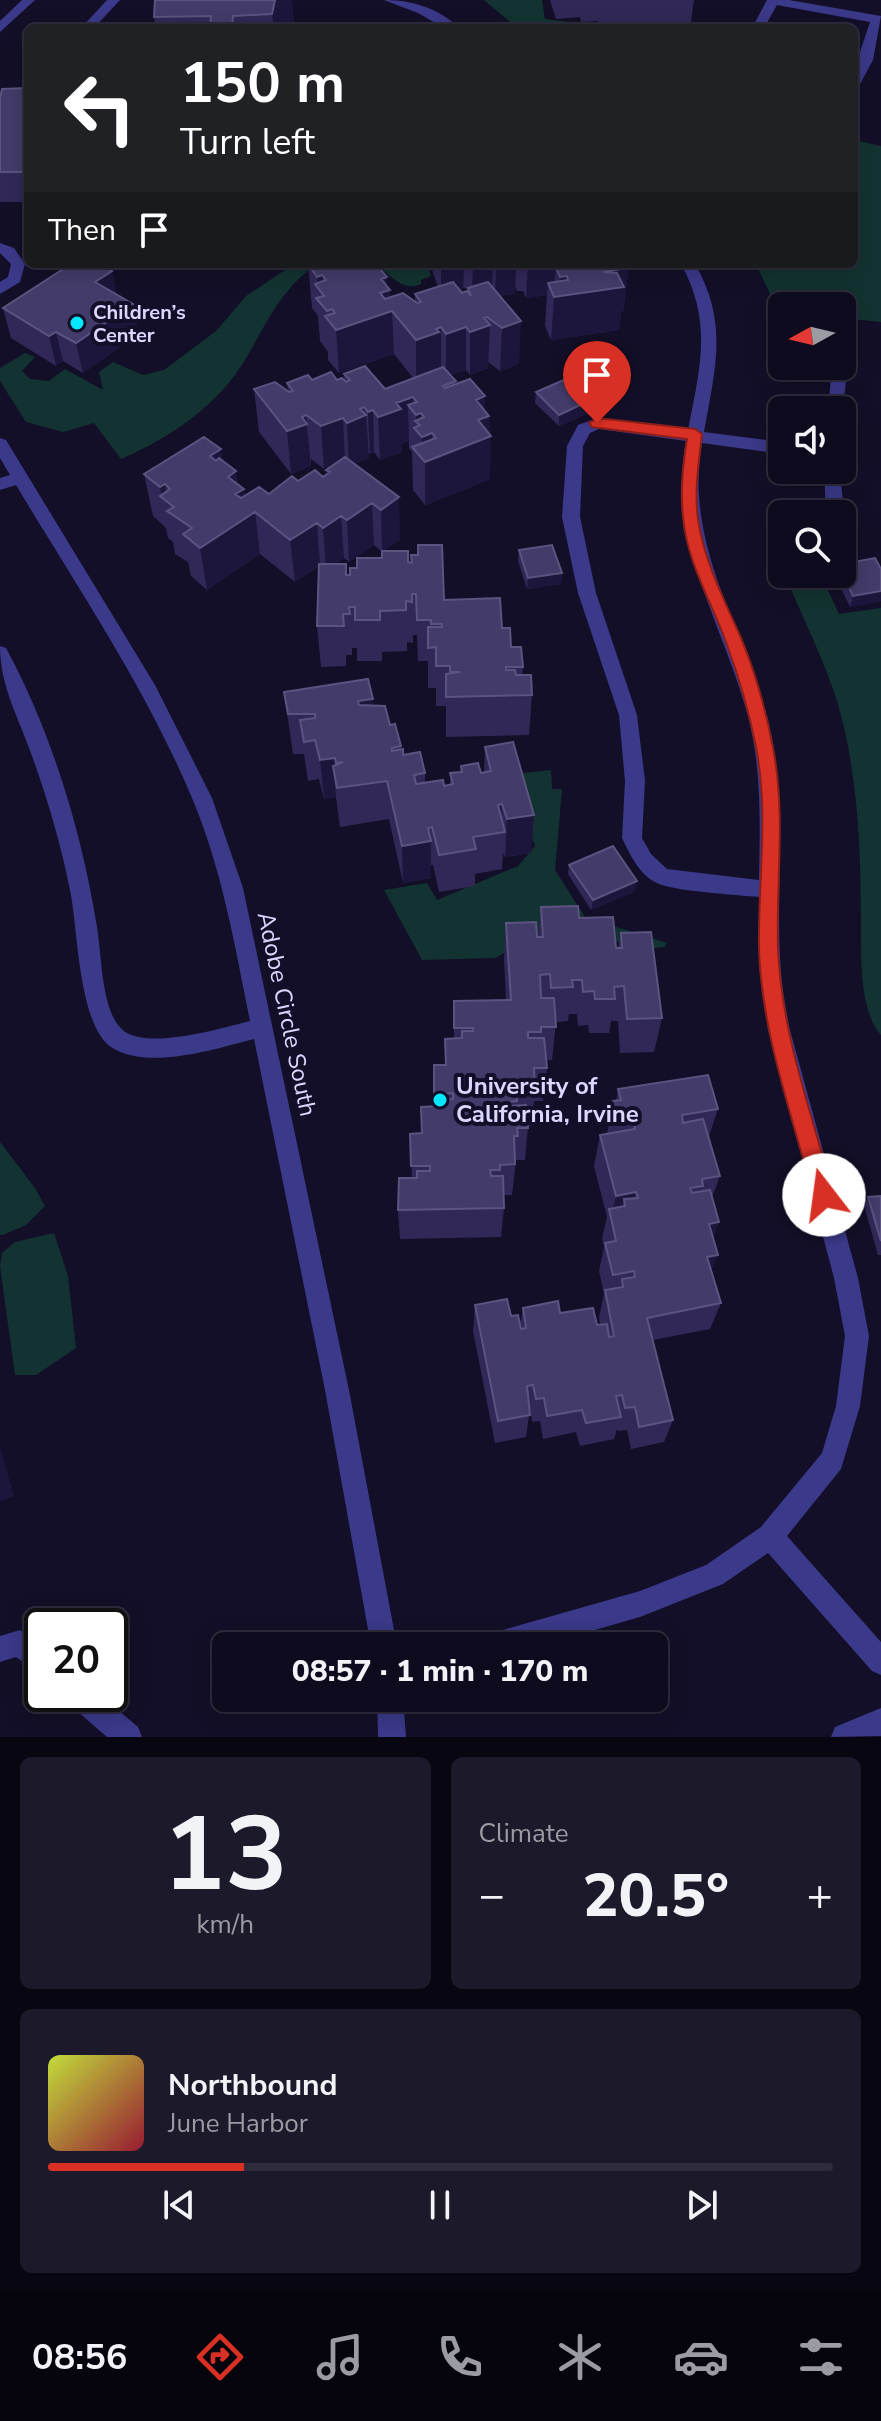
<!DOCTYPE html>
<meta charset="utf-8">
<style>
body{margin:0;font-family:"Nunito Sans",sans-serif;background:#1c192b;color:#f1f3f6;height:100vh;display:flex;flex-direction:column;font-size:30px;white-space:nowrap}
*{box-sizing:border-box;margin:0}
p{font-size:26px;color:#9b9ba4}
.icon{flex:none;width:44px;height:44px;fill:none;stroke:currentColor;stroke-width:2;stroke-linecap:round;stroke-linejoin:round}
.map{position:relative;height:1737px;overflow:hidden}
.sheet{display:flex;flex-direction:column;gap:20px;padding:20px;background:#080610;flex:1}
.sheet>*{flex:none}
.guide{position:absolute;left:24px;top:24px;width:834px;height:244px;border-radius:12px;box-shadow:0 4px 20px #0003,0 0 0 2px #2e2b3c;background:#202124;color:#fff;overflow:hidden}
.needle{width:52px;rotate:262deg}
.buttons{position:absolute;left:768px;top:292px;display:grid;gap:16px}
.buttons a{display:grid;place-items:center;width:88px;height:88px;border-radius:12px;background:#0e0b1e;box-shadow:0 4px 20px #0003,0 0 0 2px #2e2b3c;font-size:40px}
.speed{position:absolute;left:24px;top:1608px;display:flex;gap:16px;font-size:40px;font-weight:700;text-align:center}
.speed>*{display:grid;place-content:center;width:104px;height:104px;border-radius:50%;background:#0e0b1e;box-shadow:0 4px 20px #0003,0 0 0 2px #2e2b3c;line-height:1}
.speed .limit{border:4px solid #111;border-radius:12px;background:#fff;color:#111}
.pin{position:absolute;display:grid;place-items:center;width:68px;height:68px;color:#fff;margin:-82px -34px;border-radius:50% 50% 50% 0;rotate:-45deg;box-shadow:0 0 8px #0007}
.pin .icon{rotate:45deg}
.me{position:absolute;width:88px;margin:-44px;rotate:345deg;stroke-linejoin:round;filter:drop-shadow(0 0 6px #0008)}
.turn{display:flex;align-items:center;gap:28px;height:168px;padding:0 24px;font-size:36px}
.turn .icon{width:104px;height:104px;stroke-width:2.5}
.turn b{display:block;font-size:56px;line-height:68px}
.then{display:flex;align-items:center;height:76px;padding:0 24px;background:#0003;gap:16px;font-size:30px}
.big{font-size:60px;font-weight:800;line-height:1.1}
.sheet .widget{flex:1;display:flex;flex-direction:column;justify-content:center;gap:12px;min-width:0;padding:0 28px;border-radius:12px;background:#1c192b}
.sheet .dial{align-items:center;gap:0}
.dial b{font-size:104px;line-height:1}
.song{display:flex;align-items:center;gap:24px}
.cover{width:96px;height:96px;border-radius:12px;background:linear-gradient(135deg,hsl(70 70% 55%),hsl(350 70% 35%))}
.played{height:8px;border-radius:4px;background:linear-gradient(90deg,#d93025 25%,#2e2b3c 25%)}
.keys{display:flex;justify-content:space-around;direction:ltr}
.heat{display:flex;justify-content:space-between;align-items:center;font-size:44px;direction:ltr}
.sheet .tiles{flex:1;display:grid;gap:20px;grid-template-columns:1fr 1fr}
.widget:last-child{grid-column:span 2}
.trip{position:absolute;left:212px;top:1632px;width:456px;height:80px;border-radius:12px;background:#0e0b1e;box-shadow:0 4px 20px #0003,0 0 0 2px #2e2b3c;font-weight:800;line-height:80px;text-align:center}
.tab-bar{display:flex;height:128px;justify-content:space-around;align-items:center;background:#06040c;color:#9b9ba4}
.tab-bar .icon{width:56px;height:56px}
.tab-bar .active{color:#d93025}
.tab-bar b{font-size:36px;color:#f1f3f6}
.map>svg:first-child{display:block}
.green{fill:#123331}
.lines{fill:none;stroke-linecap:round;stroke-linejoin:round}
.minor{fill:#3b3989;fill-rule:evenodd}
.wall{fill:#312857;fill-rule:evenodd}
.shaded-wall{fill:#1d163c}
.building{fill:#433b69;stroke:#5b5380;stroke-width:2}
.route{fill:#d93025;stroke:#8d1f18;stroke-width:2}
.poi-dot{fill:#03e8ff;stroke:#130f28;stroke-width:3}
.labels{text-anchor:middle;dominant-baseline:central;stroke-width:8;stroke-linejoin:round;paint-order:stroke}
.far-poi-label{font-size:20px;font-weight:bold;fill:#dbd7ff;stroke:#130f28;text-anchor:start}
.street-label{font-size:24px;fill:#dbd7ff;stroke:#130f28}
.poi-label{font-size:24px;font-weight:bold;fill:#dbd7ff;stroke:#130f28;text-anchor:start}
</style>
<div class="map">
<svg width="881" height="1737" viewBox="0 0 881 1737">
<rect width="100%" height="100%" fill="#130f28"/>
<g class="green">
<polygon points="484,0 542,0 545,19 619,28 517,28"/>
<polygon points="854,140 881,146 881,322 842,318 842,306 782,306 782,311 778,311 756,264 854,264"/>
<path d="M294 264H316C278 293 269 320 246 358 219 405 170 438 121 459L94 423 63 432 26 422 0 381V368L25 353 35 357 22 371 30 379 49 381 65 369 103 390 99 372 113 362 143 375 164 370 216 331 246 296Z"/>
<path d="M376 264H427L431 276 421 280V284C403 292 390 275 376 264Z"/>
<path d="M823 580 839 614 881 608V1035C859 1011 861 955 861 923 861 851 858 774 838 704 825 663 806 624 789 585Z"/>
<polygon points="551,770 552,789 562,789 555,870 585,917 667,943 664,947 647,949 626,941 579,946 526,941 495,958 422,960 384,890 427,883 437,900 518,866 535,846 508,775"/>
<polygon points="0,1142 35,1188 45,1206 26,1225 3,1235 0,1235"/>
<polygon points="54,1233 68,1276 76,1348 36,1375 15,1375 0,1266 2,1253 15,1242"/>
</g>
<g class="lines">
<g class="minor">
<polygon points="22,0 35,0 0,32 0,21"/>
<polygon points="107,0 120,0 94,28 81,28"/>
<path d="M384 0C411 0 439 8 459 28H444L418 13Z"/>
<polygon points="767,0 789,0 881,16 873,60 859,86 854,87 854,70 870,22 777,5 764,28 752,28"/>
<polygon points="0,243 14,248 25,264 20,282 0,294 0,282 8,277 11,264 0,253"/>
<path d="M681 264H695C729 323 715 369 704 432L782 442V454L702 443C684 542 741 624 767 716 788 795 776 878 780 958 781 982 785 1006 790 1030L858 1278 869 1336 860 1406 841 1469 787 1536 881 1642V1675L872 1671 768 1553 723 1584 640 1617 539 1646H479L483 1637 492 1633 640 1591 706 1565 761 1527 822 1453 836 1406 845 1336 834 1278 768 1030 759 967V897C738 895 671 891 657 883 639 875 630 854 622 838L625 781 619 715 578 593 562 517 567 446 578 425 597 418 688 430C700 368 713 322 681 264ZM599 429 686 441C667 541 723 623 748 716 762 770 760 826 759 880L667 869 651 854 642 838 645 781 637 715 596 593 580 517 583 446 590 433Z"/>
<polygon points="842,361 848,366 842,413 842,410 828,410 832,366 842,366"/>
<path d="M0 438 6 440 155 685 212 798 243 888 349 1390 397 1646H371L325 1390 254 1039C215 1049 147 1071 111 1047 78 1024 78 928 70 890 61 845 48 800 32 756 19 718 0 687 0 646L6 648C52 733 82 833 97 927 102 955 101 1014 124 1031 149 1050 222 1028 250 1021 235 946 222 869 192 798 146 688 77 587 16 485L0 490V478L10 475 0 458Z"/>
<polygon points="824,470 840,470 844,514 842,517 842,514 826,514"/>
<polygon points="842,531 848,533 853,543 844,549"/>
<polygon points="20,1630 42,1644 42,1675 16,1657 0,1662 0,1636"/>
<polygon points="66,1694 99,1694 138,1727 142,1737 107,1737 69,1704"/>
<polygon points="377,1698 403,1698 406,1737 378,1737"/>
<polygon points="881,1708 881,1736 831,1737 835,1727"/>
</g>
</g>
<g class="wall">
<polygon points="292,0 294,28 156,28 154,17"/>
<polygon points="550,0 694,0 690,28 625,28 624,25 599,27 598,21 581,22 580,17 556,19"/>
<polygon points="28,88 28,202 0,202 0,98"/>
<path d="M308 264H381L382 271 390 297 415 301V294L438 287 430 264H629L623 312H621L619 330 551 340 545 326 547 295 526 298 523 291H517L515 287V294L500 296 519 364 500 371 488 362V368L470 375 466 370 451 375 456 384 489 416 490 479 425 505 413 490 412 452 409 448V441L401 444 402 452 380 460 374 452 370 454 368 453 369 458 354 464 400 540 383 551 408 562 444 600 502 628 511 647 523 667 522 675 532 695 529 735 446 737V706H436V688H428V661H418L417 635H413V643L407 642V651L382 652V661H357V648H352V655H346V666L321 667 317 626 319 566 295 582 260 554 207 590 191 576 188 562 175 554 173 542 168 538 166 528 153 516 144 474 221 449 222 460 238 485 244 489V496L269 494 298 481 323 477 327 474 326 470 332 466 324 469 311 459V466L291 474 259 432 254 389 288 392 287 383 312 380H344V374L385 389 413 378 394 354 339 373 328 360V352L320 341 318 316 312 308ZM463 288 468 289V292L463 293ZM374 545 382 552V558L357 568 350 575H347L346 564H335L344 558 349 562Z"/>
<polygon points="116,295 133,304 138,334 83,373 63,361 56,366 11,338 3,308"/>
<polygon points="536,392 588,413 559,426 535,403"/>
<polygon points="519,550 562,573 561,584 527,589 518,561"/>
<polygon points="881,569 881,601 850,607 835,576 835,574"/>
<polygon points="284,692 373,699 373,706 390,725 401,746 403,755 425,773 425,783 444,786 450,785 450,773 460,772 461,766 481,773 484,772 485,747 531,853 505,857 503,853 502,869 475,874 475,886 439,892 433,865 431,865 431,878 403,883 389,819 340,827 336,797 324,799 319,779 308,781 304,754 293,754"/>
<polygon points="569,865 635,891 591,910 568,874"/>
<polygon points="541,907 579,918 616,948 618,948 621,933 662,1018 654,1052 620,1053 618,1021 611,1021 609,1033 589,1033 588,1025 578,1026 577,1014 569,1014 568,1021 556,1022 552,1060 546,1060 547,1068 543,1101 534,1101 532,1126 528,1126 525,1160 516,1160 512,1195 503,1195 504,1208 501,1237 400,1239 398,1210 412,1178 410,1134 422,1133 434,1106 434,1065 445,1065 445,1039 454,1038 454,1001 506,1000 504,959 506,923 538,937"/>
<polygon points="618,1089 718,1109 708,1139 720,1176 712,1197 713,1239 711,1271 721,1303 710,1329 653,1340 673,1420 664,1442 631,1449 627,1430 618,1431 617,1429 614,1439 580,1446 576,1432 543,1439 540,1421 532,1422 530,1409 526,1437 495,1443 473,1331 475,1305 511,1316 520,1326 523,1308 560,1313 597,1325 600,1325 599,1317 604,1294 599,1271 604,1247 602,1238 607,1217 594,1166 600,1135 607,1134 613,1101 616,1101"/>
<polygon points="881,1196 881,1255 878,1255 864,1205 868,1197"/>
</g>
<g class="shaded-wall">
<polygon points="275,0 292,0 294,28 274,28 272,14"/>
<polygon points="372,264 381,264 382,279 387,277 387,291 390,290 391,311 392,311 394,354 339,373 336,330"/>
<polygon points="441,264 464,264 463,293 441,296"/>
<polygon points="473,264 493,264 492,292 472,295"/>
<polygon points="496,264 516,264 515,294 495,297"/>
<polygon points="528,264 556,264 554,287 548,283 547,295 526,298"/>
<polygon points="619,264 629,264 623,312 621,312 619,330 551,340 554,297 558,296 560,277 567,276 565,295 603,272"/>
<polygon points="112,271 118,301 95,282"/>
<polygon points="322,275 324,295 318,287 317,277"/>
<polygon points="133,304 138,334 83,373 76,343"/>
<polygon points="487,317 487,326 490,325 488,368 470,375 470,332 484,318"/>
<polygon points="521,321 519,364 500,371 502,328"/>
<polygon points="441,327 441,370 416,383 416,340"/>
<polygon points="466,327 466,370 446,377 446,334"/>
<polygon points="56,332 63,361 56,366 49,336"/>
<polygon points="485,396 484,418 489,416 489,437 491,436 490,479 425,505 425,462 422,459 422,437 432,433 432,460 476,400"/>
<polygon points="413,397 413,411 408,405 409,441 401,444 402,452 380,460 378,417 396,403"/>
<polygon points="589,401 588,413 559,426 559,415"/>
<polygon points="364,407 364,416 366,415 369,458 349,466 347,423 360,409"/>
<polygon points="373,410 374,452 370,454 368,412"/>
<polygon points="421,413 421,436 420,425 416,422 416,415"/>
<polygon points="306,415 311,466 291,474 287,431 302,417"/>
<polygon points="343,418 345,461 324,469 321,426"/>
<polygon points="221,449 227,492 210,456"/>
<polygon points="236,471 239,492 244,489 247,517 255,512 260,554 207,590 200,548 228,477"/>
<polygon points="165,484 168,502 162,498 160,487"/>
<polygon points="399,497 400,540 382,552 381,510"/>
<polygon points="372,503 374,545 349,562 347,520"/>
<polygon points="341,516 344,558 326,570 323,528"/>
<polygon points="317,523 320,565 295,582 290,540"/>
<polygon points="562,573 561,584 527,589 528,578"/>
<polygon points="881,591 881,601 850,607 853,596"/>
<polygon points="373,699 375,738 361,741 358,701"/>
<polygon points="335,758 337,788 333,766 336,797 324,799 320,760"/>
<polygon points="502,804 501,832 498,805"/>
<polygon points="534,815 531,853 505,857 507,819"/>
<polygon points="431,841 431,878 403,883 402,846"/>
<polygon points="637,881 635,891 591,910 593,900"/>
<polygon points="636,1192 628,1222 624,1199 618,1224 611,1218 616,1196"/>
<polygon points="719,1222 709,1251 709,1224"/>
<polygon points="718,1255 707,1282 707,1257"/>
<polygon points="0,1447 14,1496 0,1502"/>
</g>
<g class="building">
<polygon points="155,0 275,0 272,14 233,16 232,28 210,28 211,16 154,17"/>
<polygon points="28,88 28,172 0,172 0,98 2,89"/>
<polygon points="71,264 99,264 112,271 95,282 133,304 76,343 56,332 49,336 3,308"/>
<polygon points="308,264 376,264 387,277 381,279 390,290 380,293 385,299 403,293 417,303 421,302 415,294 453,282 462,293 467,291 471,296 468,288 488,282 521,321 502,328 487,317 484,318 490,325 470,332 466,327 446,334 441,327 436,329 439,332 416,340 392,311 336,330 325,316 335,313 332,309 327,311 316,298 324,296 315,284 326,280 322,275 317,277"/>
<polygon points="562,264 626,264 628,268 603,272 617,273 624,287 554,297 548,283 568,280 567,276 560,277 556,267 563,266"/>
<polygon points="365,366 385,389 443,367 456,381 443,386 445,388 470,379 485,396 476,400 489,416 478,420 491,436 425,462 412,447 436,438 432,433 422,437 414,428 420,425 415,421 424,417 421,413 416,415 408,405 417,402 413,397 396,403 401,409 378,417 373,410 368,412 364,407 360,409 366,415 347,423 343,418 321,426 306,415 302,417 307,424 287,431 254,389 275,382 289,392 293,391 287,383 308,375 312,380 331,372 337,380 342,378 346,382 350,380 344,374"/>
<polygon points="566,379 589,401 559,415 536,392"/>
<polygon points="204,437 221,449 210,456 216,461 219,458 236,471 228,477 244,489 235,494 241,498 259,487 269,494 292,476 298,481 315,470 323,477 330,472 326,470 345,457 399,497 381,510 372,503 347,520 341,516 323,528 317,523 290,540 255,512 200,548 183,534 192,528 167,511 174,507 160,496 170,489 165,484 160,487 144,474"/>
<polygon points="418,545 442,545 444,600 500,598 502,628 510,628 511,647 521,647 523,667 506,667 506,670 515,670 516,675 531,675 532,695 446,697 446,674 460,672 450,672 450,666 436,666 436,647 428,648 428,627 442,627 442,624 431,624 431,620 417,620 416,594 412,594 412,602 406,601 406,610 380,611 380,620 355,620 355,607 349,607 350,614 343,614 344,626 317,626 319,564 346,564 346,575 350,575 350,568 357,568 357,558 382,558 382,551 408,551 408,562 412,563 411,555 418,555"/>
<polygon points="552,545 562,573 528,578 519,550"/>
<polygon points="875,558 881,569 881,591 853,596 842,573 842,564"/>
<polygon points="368,679 373,699 358,701 359,705 385,706 390,725 395,724 401,746 392,748 392,751 403,749 403,755 420,752 425,773 414,775 416,784 443,780 444,786 453,784 450,773 462,772 461,766 478,763 481,773 491,771 485,747 513,742 534,815 507,819 502,804 498,805 505,832 473,837 476,849 439,855 432,827 428,828 431,841 402,846 387,781 337,788 333,766 343,762 336,763 335,758 320,760 315,740 304,742 300,720 315,718 315,714 288,714 284,692"/>
<polygon points="613,846 637,881 593,900 569,865"/>
<polygon points="578,906 579,918 613,917 616,948 622,948 621,933 651,932 662,1018 627,1019 624,986 614,987 615,999 595,999 594,991 583,992 582,980 572,980 573,987 551,988 550,974 540,975 541,998 554,998 556,1027 541,1027 541,1032 528,1032 528,1038 544,1038 547,1068 534,1068 535,1093 516,1094 517,1101 508,1102 508,1106 526,1105 528,1128 517,1128 518,1136 514,1136 515,1164 500,1165 500,1170 490,1170 491,1176 503,1176 504,1208 398,1210 399,1178 417,1178 417,1171 430,1171 430,1166 411,1166 410,1134 422,1133 421,1107 440,1106 440,1100 453,1099 453,1093 434,1094 434,1065 446,1065 445,1039 462,1038 462,1031 473,1031 473,1028 454,1028 454,1001 511,1000 506,923 536,922 537,937 543,937 541,907"/>
<polygon points="708,1075 718,1109 682,1115 683,1123 703,1119 720,1176 702,1179 703,1186 690,1188 692,1193 710,1190 719,1222 709,1224 718,1255 707,1257 721,1303 647,1318 673,1420 639,1427 635,1407 625,1408 622,1395 616,1396 621,1417 586,1423 582,1410 547,1416 544,1398 536,1399 533,1385 527,1386 530,1415 498,1421 475,1305 507,1299 511,1316 518,1315 521,1329 526,1328 523,1308 558,1301 560,1313 593,1308 597,1325 607,1324 609,1337 614,1336 605,1290 623,1287 622,1279 635,1277 634,1271 613,1275 605,1243 616,1241 609,1209 625,1206 624,1199 638,1198 636,1192 616,1196 600,1135 635,1129 633,1119 618,1121 613,1101 621,1100 618,1089"/>
<polygon points="881,1196 881,1241 868,1197"/>
</g>
<path class="route" d="M597 418 695 429 702 434C699 462 694 490 698 519 704 561 724 599 741 638 756 674 766 711 773 748 786 814 776 881 778 948 781 1032 812 1115 834 1195L831 1202 824 1205 816 1202 813 1195C792 1114 761 1031 759 947 758 881 769 813 756 747 749 711 739 677 726 642 711 601 687 562 683 517 680 490 683 465 687 439L592 427 589 423Z"/>
<g class="poi-dot">
<circle cx="77" cy="323" r="8"/>
<circle cx="440" cy="1100" r="8"/>
</g>
<g class="labels">
<g class="far-poi-label">
<text x="93" y="312">Children’s<tspan x="93" dy="23">Center</tspan></text>
</g>
<g class="street-label">
<text transform="translate(287 1014) rotate(78)">Adobe Circle South</text>
</g>
<g class="poi-label">
<text x="456" y="1086">University of<tspan x="456" dy="28">California, Irvine</tspan></text>
</g>
</g>
</svg>
<div class="buttons">
<a><svg class="needle" viewBox="-14 -14 28 28"><path d="M0-13l5 13h-10z" fill="#e53935"/><path d="M0 13l5-13h-10z" fill="#9b9ba4"/></svg></a>
<a><svg class="icon" aria-label="sound" viewBox="0 0 24 24"><path d="M4 9h4l5-4v14l-5-4H4zM17 9q2 3 0 6"/></svg></a>
<a><svg class="icon" aria-label="search" viewBox="0 0 24 24"><circle cx="10" cy="10" r="6"/><path d="M15 15l6 6"/></svg></a>
</div>
<div class="speed"><div class="limit">20</div></div>
<div class="pin" style="left:597px;top:423px;background:#d93025"><svg class="icon" aria-label="arrive" viewBox="0 0 24 24"><path d="M6 21V4h12l-3 4 3 4H6"/></svg></div>
<svg class="me" style="left:824px;top:1195px" viewBox="-20 -20 40 40"><circle r="19" fill="#fff"/><path d="M0-13L10 11 0 6-10 11z" fill="#d93025"/></svg>
<div class="trip">08:57 · 1 min · 170 m</div>
<div class="guide">
<div class="turn"><svg class="icon" aria-label="left" viewBox="0 0 24 24"><path d="M17 20v-9H6M10 6l-5 5 5 5"/></svg><div><b>150 m</b>Turn left</div></div>
<div class="then">Then<svg class="icon" aria-label="arrive" viewBox="0 0 24 24"><path d="M6 21V4h12l-3 4 3 4H6"/></svg></div>
</div>
</div>
<section class="sheet">
<div class="tiles">
<div class="widget dial"><b>13</b><p>km/h</p></div>
<div class="widget"><p>Climate</p>
<div class="heat"><a>−</a><b class="big">20.5°</b><a>+</a></div>
</div>
<div class="widget">
<div class="song"><i class="cover"></i><div><b>Northbound</b><p>June Harbor</p></div></div>
<div class="played"></div>
<div class="keys"><svg class="icon" aria-label="previous" viewBox="0 0 24 24"><path d="M18 5L8 12l10 7zM5 5v14"/></svg><svg class="icon" aria-label="pause" viewBox="0 0 24 24"><path d="M8 5v14M16 5v14"/></svg><svg class="icon" aria-label="next" viewBox="0 0 24 24"><path d="M6 5l10 7-10 7zM19 5v14"/></svg></div>
</div>
</div>
</section>
<nav class="tab-bar">
<b>08:56</b>
<svg class="icon active" aria-label="directions" viewBox="0 0 24 24"><path d="M12 3l9 9-9 9-9-9zM9 14v-3h6M13 9l2 2-2 2"/></svg>
<svg class="icon" aria-label="music" viewBox="0 0 24 24"><path d="M9 18V5l10-2v13"/><circle cx="6" cy="18" r="3"/><circle cx="16" cy="16" r="3"/></svg>
<svg class="icon" aria-label="phone" viewBox="0 0 24 24"><path d="M5 4h4l2 5-3 2q2 4 5 5l2-3 5 2v4C11 20 4 13 5 4z"/></svg>
<svg class="icon" aria-label="climate" viewBox="0 0 24 24"><path d="M12 3v18M4 7l16 10M4 17L20 7"/></svg>
<svg class="icon" aria-label="car" viewBox="0 0 24 24"><path d="M5 17H2v-5l4-1 3-4h7l3 4 3 1v5h-3M9 17h6M6 11h13"/><circle cx="7" cy="17" r="2"/><circle cx="17" cy="17" r="2"/></svg>
<svg class="icon" aria-label="filters" viewBox="0 0 24 24"><path d="M4 7h16M4 17h16"/><circle cx="9" cy="7" r="2"/><circle cx="15" cy="17" r="2"/></svg>
</nav>
